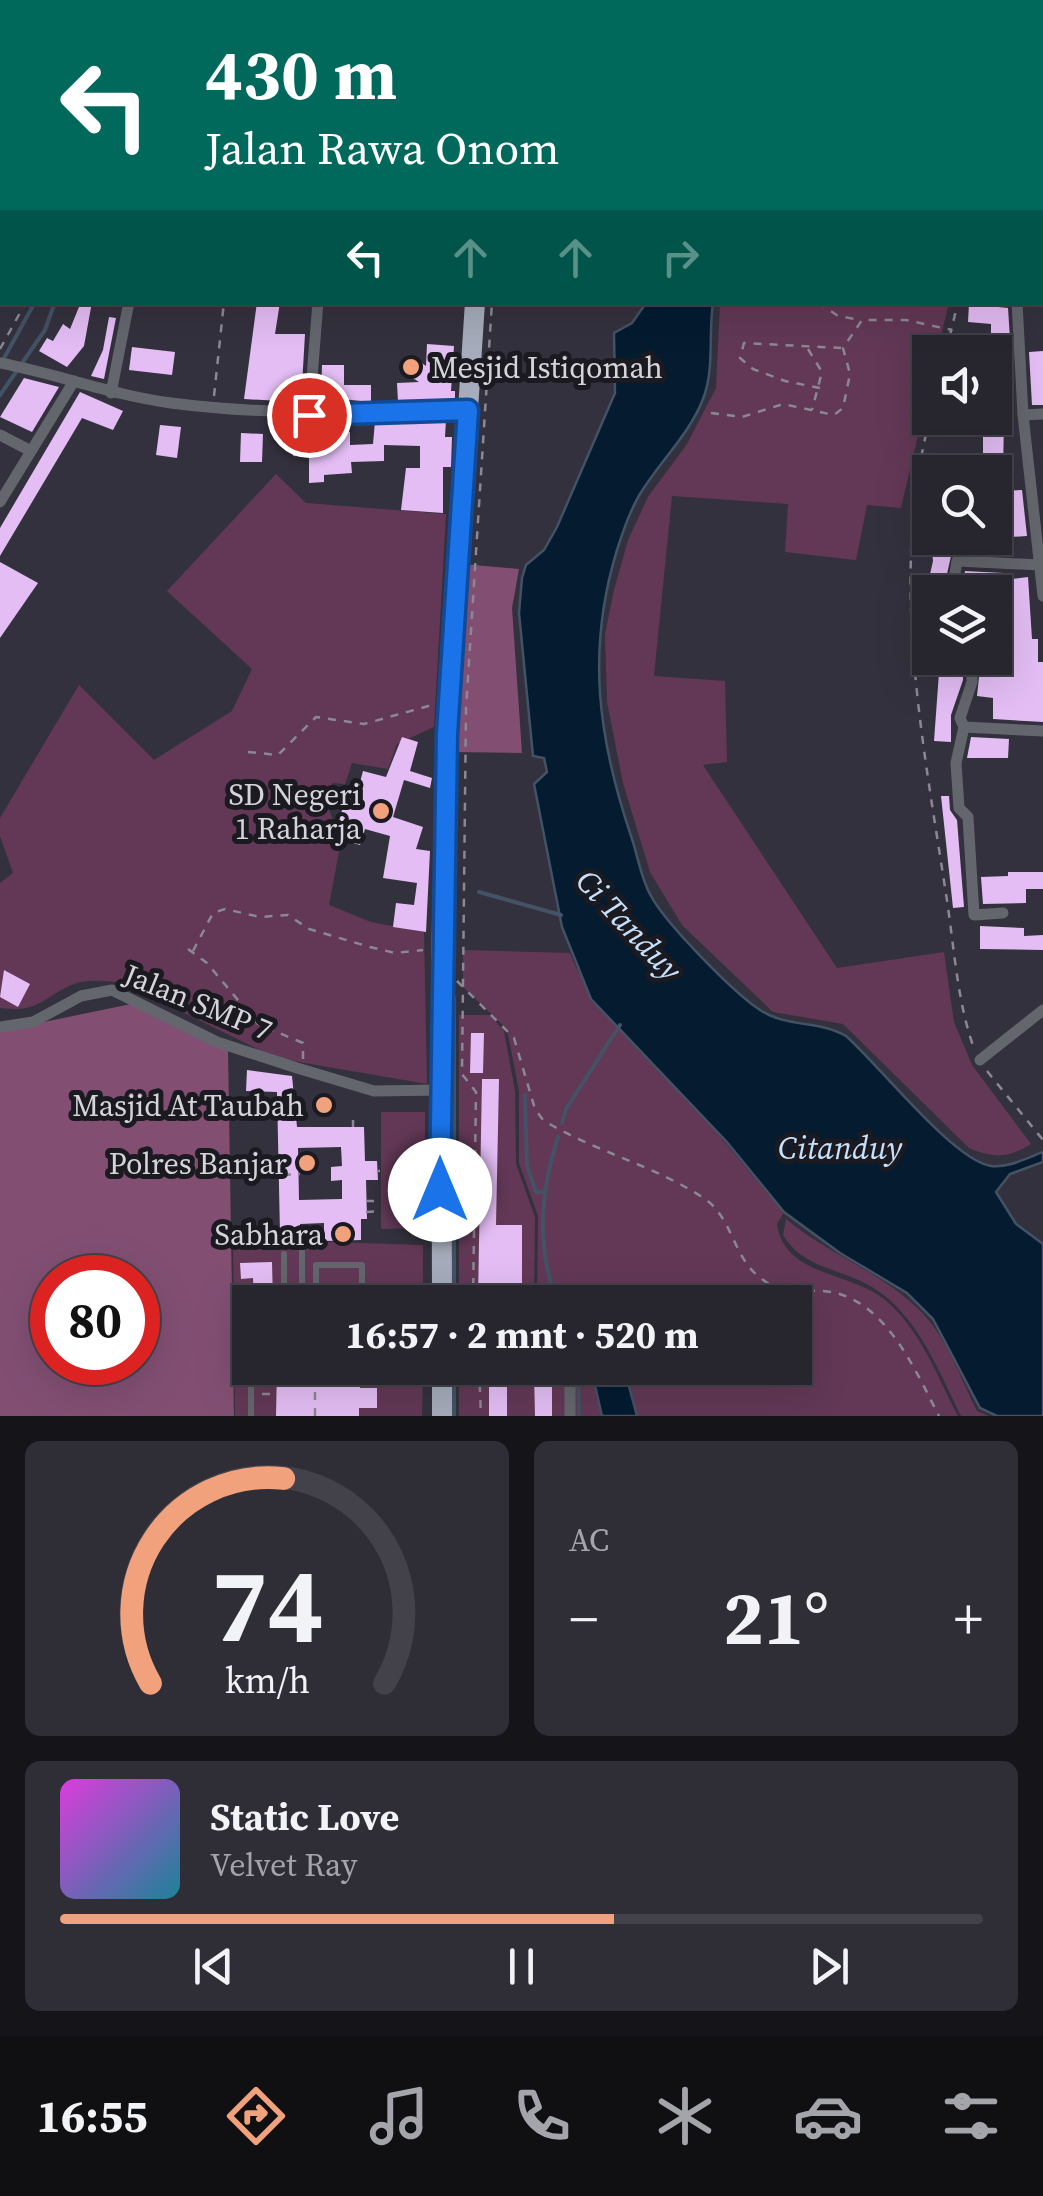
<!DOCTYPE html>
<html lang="id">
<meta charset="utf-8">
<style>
body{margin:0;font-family:"Source Serif 4",serif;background:#2f2d36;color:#f1f3f6;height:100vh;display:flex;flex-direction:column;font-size:38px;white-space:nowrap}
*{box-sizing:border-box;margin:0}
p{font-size:32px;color:#a4a5aa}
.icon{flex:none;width:55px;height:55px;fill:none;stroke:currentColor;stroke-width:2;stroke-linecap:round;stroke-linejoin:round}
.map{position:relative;height:1416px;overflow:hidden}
.sheet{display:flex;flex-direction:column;gap:25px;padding:25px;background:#151419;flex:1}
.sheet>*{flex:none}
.guide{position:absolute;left:0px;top:0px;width:1045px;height:305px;box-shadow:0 10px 40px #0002,0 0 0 2px #43424a;background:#00695c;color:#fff;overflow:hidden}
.fabs{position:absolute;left:912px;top:335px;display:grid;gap:20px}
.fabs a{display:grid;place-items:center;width:100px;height:100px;border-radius:0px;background:#27252e;box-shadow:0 10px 40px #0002,0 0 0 2px #43424a;font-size:50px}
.speed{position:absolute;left:30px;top:1255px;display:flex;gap:20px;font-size:50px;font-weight:700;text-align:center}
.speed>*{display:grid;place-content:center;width:130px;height:130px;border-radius:50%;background:#27252e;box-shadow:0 10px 40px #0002,0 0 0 2px #43424a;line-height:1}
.speed .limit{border:15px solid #d22;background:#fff;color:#111}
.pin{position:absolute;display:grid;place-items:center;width:85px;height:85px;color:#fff;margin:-42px;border:5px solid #fff;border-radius:50%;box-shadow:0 2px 10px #0007}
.me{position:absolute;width:110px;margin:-55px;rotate:0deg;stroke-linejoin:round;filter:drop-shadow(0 0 8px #0008)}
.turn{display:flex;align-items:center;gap:35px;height:210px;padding:0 40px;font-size:45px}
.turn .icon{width:130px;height:130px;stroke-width:2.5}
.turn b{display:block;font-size:70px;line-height:85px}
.lanes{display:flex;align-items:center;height:95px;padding:0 40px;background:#0003;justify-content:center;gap:50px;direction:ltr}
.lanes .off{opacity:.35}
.big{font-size:75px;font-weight:700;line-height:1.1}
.sheet .widget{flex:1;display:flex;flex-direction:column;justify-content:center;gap:15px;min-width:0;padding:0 35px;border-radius:15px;background:#2f2d36}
.sheet .dial{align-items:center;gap:0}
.dial svg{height:260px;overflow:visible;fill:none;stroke:#43424a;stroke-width:7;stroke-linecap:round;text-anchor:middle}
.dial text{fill:#f1f3f6;stroke:none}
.song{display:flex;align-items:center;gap:30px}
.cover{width:120px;height:120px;border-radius:15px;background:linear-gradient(135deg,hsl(300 70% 55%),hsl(190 70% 35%))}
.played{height:10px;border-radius:5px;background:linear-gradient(90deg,#f1a17c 60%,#43424a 60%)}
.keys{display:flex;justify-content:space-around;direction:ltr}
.heat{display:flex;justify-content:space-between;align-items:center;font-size:55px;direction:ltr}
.sheet .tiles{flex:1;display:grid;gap:25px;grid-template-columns:1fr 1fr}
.widget:last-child{grid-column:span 2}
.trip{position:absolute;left:232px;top:1285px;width:580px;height:100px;border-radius:0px;background:#27252e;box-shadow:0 10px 40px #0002,0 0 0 2px #43424a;font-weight:700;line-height:100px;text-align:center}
.dock{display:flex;height:160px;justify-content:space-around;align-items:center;background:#100f12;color:#a4a5aa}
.dock .icon{width:70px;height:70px}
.dock .active{color:#f1a17c}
.dock b{font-size:45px;color:#f1f3f6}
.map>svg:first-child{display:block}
.green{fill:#623856}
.forest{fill:#824f73;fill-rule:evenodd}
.water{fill:#041b30;stroke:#435264;stroke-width:2.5}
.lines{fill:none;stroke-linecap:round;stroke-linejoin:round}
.stream{stroke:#435264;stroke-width:4}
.building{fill:#e3bdf4;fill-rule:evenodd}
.path{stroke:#8a8893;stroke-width:2.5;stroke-dasharray:8 8;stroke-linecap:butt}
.lane{stroke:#64666d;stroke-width:6}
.street{stroke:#64666d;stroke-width:11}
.highway{stroke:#a6acbb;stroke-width:20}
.route-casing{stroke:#114b97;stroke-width:25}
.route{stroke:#1a73e8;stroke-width:18}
.poi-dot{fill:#f1a17c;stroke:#1b1a20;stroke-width:4}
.labels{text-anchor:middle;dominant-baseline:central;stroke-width:10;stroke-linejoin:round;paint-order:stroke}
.poi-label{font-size:30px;fill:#d5d4dc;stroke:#1b1a20;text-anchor:end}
.street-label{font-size:30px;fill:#d5d4dc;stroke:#1b1a20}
.water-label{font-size:32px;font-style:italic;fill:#c7e1fc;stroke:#1b1a20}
</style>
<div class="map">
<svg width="1043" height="1416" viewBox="0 0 1043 1416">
<rect width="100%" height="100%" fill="#34313e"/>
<g class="green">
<path d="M720 303H949L937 352H930V384L901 508 867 505 856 560 785 552 788 504 672 496 654 676 725 681 727 762 703 765 837 968 944 952 954 1022 972 1065 1031 1144C1007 1159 994 1158 969 1148L843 1024 773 1012 682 925 650 872 623 783 607 702 605 634 614 590 628 540 648 497 687 444 716 388Z"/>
<path d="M276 474 306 503 446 514 434 727 397 744 388 769 352 763 345 784 332 783 327 804 336 828 343 830 329 905 371 922 424 932 427 1084 276 1058 124 983C105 981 84 978 67 987 38 1002 37 1012 0 1008V883L13 873 0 836V818L79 685 154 760 232 711 252 669 167 591Z"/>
<path d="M463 950 570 953C594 1016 646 1053 690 1101 722 1137 751 1176 784 1212L777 1224C784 1276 850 1272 884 1299 920 1328 937 1376 958 1416H579L578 1368H795V1302H537L538 1216 519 1163V1091L507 1029 463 987Z"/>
<polygon points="459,1015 490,1015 504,1031 515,1091 516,1164 535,1217 534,1302 459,1302"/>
<polygon points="425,1112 425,1228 381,1229 381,1112"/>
<path d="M786 1219C831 1257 893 1276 930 1322 950 1347 963 1383 977 1411L989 1416H961C939 1372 921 1323 881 1293 849 1268 805 1272 783 1235Z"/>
<polygon points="295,1241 423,1245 423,1302 250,1302 250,1368 423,1368 422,1416 235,1416 233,1244"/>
<rect x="459" y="1368" width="118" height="48"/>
</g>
<g class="forest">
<polygon points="463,564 519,569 512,608 522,753 453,752"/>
<path d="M136 1003 228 1051 234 1416H0V1031ZM52 1278H138V1362H52Z"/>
</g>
<g class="water">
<path d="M646 303H713C708 336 715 367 703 399 689 435 660 461 640 494 630 510 623 531 617 550 586 651 598 739 632 839 638 857 641 879 651 896 666 924 734 993 760 1010 787 1028 819 1020 846 1036 879 1065 953 1160 991 1166 1009 1168 1027 1158 1043 1152V1162L1010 1174 996 1192 1016 1224 1043 1244V1416H997L980 1408 933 1319 907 1293 840 1253 784 1212 726 1141 591 999 562 927 534 784 547 772 544 758 533 756 519 613 522 578 526 565 544 550 557 527 615 393 614 333 632 323Z"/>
<polygon points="591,1368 624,1368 637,1416 602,1416"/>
</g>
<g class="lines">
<g class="stream">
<polyline points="102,2 102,0"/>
<polyline points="120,2 120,0"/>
<polyline points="3,360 35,302"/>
<polyline points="0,395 45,330 55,302"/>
<polyline points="479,892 561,915"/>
<polyline points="454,997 454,1302"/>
<polyline points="525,1095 527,1166 536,1192 542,1192"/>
<polyline points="562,1123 566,1109 620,1025"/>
<path d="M557 1302C536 1245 540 1194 558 1137"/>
<polyline points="454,1368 454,1416"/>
<polyline points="578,1368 579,1416"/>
</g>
</g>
<g class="building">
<polygon points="81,302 92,302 84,346 67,367 39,351 47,338 53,341 63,324 70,329"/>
<polygon points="257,302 280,302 275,334 305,334 301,402 244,399"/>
<polygon points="969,304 1008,308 1010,339 991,339 991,324 968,322"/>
<polygon points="109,317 116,318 104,379 91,376 103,350"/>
<polygon points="427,344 454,346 451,391 455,391 455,401 398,402 397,383 419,382 400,370 410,355 426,366"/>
<polygon points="132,347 175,352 172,375 129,370"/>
<polygon points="1043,351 1043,405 1032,405 1029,352"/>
<polygon points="322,365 344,365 344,385 371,385 371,402 321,397"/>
<polygon points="24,378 59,387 32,432 0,417"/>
<polygon points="80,392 123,411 113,430 82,418 0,556 0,528"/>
<polygon points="1004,418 1003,472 983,472 983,419"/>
<polygon points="446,420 445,437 452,437 451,467 443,467 443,513 401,510 406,468 420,468 420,446 384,445 384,461 351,462 352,473 324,475 324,482 309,483 309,457 293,456 294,431 306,431 305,447 312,448 331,446 330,433 350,432 350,445 373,444 375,421"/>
<polygon points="160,425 181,427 177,458 156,455"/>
<polygon points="241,433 263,434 262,462 240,462"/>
<polygon points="1022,490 1027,536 995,538 996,491"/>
<polygon points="921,526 930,526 930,538 955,538 943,592 926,592 933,561 932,550 921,550"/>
<polygon points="0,562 38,583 0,638"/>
<polygon points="965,571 1004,573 1003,580 1028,577 1032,639 1038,639 1038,662 1043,662 1043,722 993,719 993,698 977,696 981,658 995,658 995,644 1012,640 1013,611 1004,612 1003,590 969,585 968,592 961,592"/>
<polygon points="963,658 963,680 951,715 951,742 934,741 940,659"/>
<polygon points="402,737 418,742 410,771 432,778 430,788 404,780 393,817 423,827 416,849 430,851 426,932 393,927 396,903 414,905 417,883 383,878 390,836 365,829 360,845 349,842 354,826 339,822 343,806 333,804 338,788 357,793 363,771 386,777"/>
<polygon points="971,737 1009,739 1008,758 967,758"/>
<polygon points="941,796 949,796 950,810 957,820 964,907 953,908"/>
<polygon points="1008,872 1043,872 1043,889 1026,889 1026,903 983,904 981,877 1008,876"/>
<polygon points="980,926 1024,928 1024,936 1043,935 1043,950 980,949"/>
<polygon points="4,970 30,984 18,1007 0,997"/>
<polygon points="471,1033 484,1033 483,1073 470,1073"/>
<path d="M247 1070 292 1076 297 1127H364L365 1161H377L378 1180H366L367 1219H361V1240L324 1241V1223L300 1224V1234H280L277 1092 246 1091ZM341 1147 342 1166 331 1167V1181L342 1180V1199L299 1200 298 1148Z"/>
<polygon points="482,1079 499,1079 496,1225 522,1225 522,1298 478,1298"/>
<polygon points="272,1262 273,1302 254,1302 253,1278 241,1279 240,1263"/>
<polygon points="277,1368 360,1368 360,1388 377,1388 377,1408 359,1408 359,1416 276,1416"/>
<rect x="489" y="1373" width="18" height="43"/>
<polygon points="534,1374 552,1374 552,1416 535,1416"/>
</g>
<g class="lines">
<g class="path">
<polyline points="96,2 96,0"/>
<polyline points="329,2 330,0"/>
<polyline points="515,2 515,0"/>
<polyline points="1030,2 1031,0"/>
<polyline points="818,302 838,316 861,320"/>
<polyline points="0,349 26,302"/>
<polyline points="808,349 822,372 812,410"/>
<polyline points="946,352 958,302"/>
<polyline points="820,388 785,381 753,369 740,358 744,343 841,348"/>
<polyline points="214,396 224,302"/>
<polyline points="711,413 742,417 783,404 834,415 843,408 850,374 843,348 862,320 906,320 952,330"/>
<path d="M930 418C889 574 922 737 946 894 954 944 957 1004 975 1051"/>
<polyline points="248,752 278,755 316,717 364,724 432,705"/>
<polyline points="188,949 207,963 258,1024 303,1043 303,1059"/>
<polyline points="193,951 213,913 225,909 260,917 288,915 309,929 370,947 395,953 423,950"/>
<path d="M457 981 514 1038 535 1109 543 1120C593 1151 653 1165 702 1197 732 1215 732 1255 759 1277 789 1300 802 1287 831 1292 887 1302 916 1372 939 1416"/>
<polyline points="987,1071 1043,1140"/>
<polyline points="353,1120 353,1127"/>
<polyline points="378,1171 380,1171"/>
<polyline points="251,1177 300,1174"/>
<polyline points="366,1201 380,1201"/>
<polyline points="366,1212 380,1211"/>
<polyline points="302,1235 302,1226"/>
<polyline points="473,1302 476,1092 462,1074 466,709 492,302"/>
<polyline points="479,1368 481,1416"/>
<polyline points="262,1394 276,1394"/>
<polyline points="315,1416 315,1368"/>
</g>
<g class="lane">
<polyline points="1042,195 1043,195"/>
<polyline points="284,1254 284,1302"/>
<polyline points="284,1289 302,1289 302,1246"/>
<polyline points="316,1302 316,1265 362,1265 362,1302"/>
<polyline points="251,1416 251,1368"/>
</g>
<g class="street">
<polyline points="396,0 407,2"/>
<polyline points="219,2 220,0"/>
<polyline points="1042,17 1043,15"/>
<polyline points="1017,302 1023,415 1043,596"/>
<path d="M0 363C57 374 112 395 171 403 271 416 368 412 468 410"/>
<polyline points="111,393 129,302"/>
<polyline points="309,415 318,302"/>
<polyline points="1023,415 1043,414"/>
<polyline points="0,435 31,451"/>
<polyline points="0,502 74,381"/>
<polyline points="952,592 957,561 1040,565"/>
<polyline points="972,658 972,682 960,718 964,727 1043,731"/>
<polyline points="964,727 956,763 959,808 968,817 974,915 1003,913"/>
<polyline points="0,1027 33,1022 81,996 112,990 217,1042 297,1068 374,1091 440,1090"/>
<polyline points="980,1060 1043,1010"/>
<polyline points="570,1416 570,1368"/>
</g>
<g class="highway">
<polyline points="495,2 496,0"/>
<polyline points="442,1302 441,960 447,734 475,302"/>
<polyline points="442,1368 442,1416"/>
</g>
</g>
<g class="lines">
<defs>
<polyline id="route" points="309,415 468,410 447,734 440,1190"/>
</defs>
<use href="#route" class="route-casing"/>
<use href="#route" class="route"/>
</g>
<g class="poi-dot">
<circle cx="411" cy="367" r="10"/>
<circle cx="381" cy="811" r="10"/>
<circle cx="324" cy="1105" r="10"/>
<circle cx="307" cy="1163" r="10"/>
<circle cx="343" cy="1234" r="10"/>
</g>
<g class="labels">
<g class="poi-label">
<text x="431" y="367" text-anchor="start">Mesjid Istiqomah</text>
<text x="361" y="794">SD Negeri<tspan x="361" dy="34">1 Raharja</tspan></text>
<text x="304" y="1105">Masjid At Taubah</text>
<text x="287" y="1163">Polres Banjar</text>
<text x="323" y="1234">Sabhara</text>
</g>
<g class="street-label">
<text transform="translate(198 1002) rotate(22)">Jalan SMP 7</text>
</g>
<g class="water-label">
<text transform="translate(629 925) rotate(47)">Ci Tanduy</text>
<text x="840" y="1148">Citanduy</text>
</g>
</g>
</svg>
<div class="fabs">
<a><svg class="icon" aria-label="sound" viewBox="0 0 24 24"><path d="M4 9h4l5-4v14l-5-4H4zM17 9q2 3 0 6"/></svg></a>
<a><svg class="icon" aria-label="search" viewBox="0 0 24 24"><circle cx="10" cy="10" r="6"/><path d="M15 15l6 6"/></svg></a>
<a><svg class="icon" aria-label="layers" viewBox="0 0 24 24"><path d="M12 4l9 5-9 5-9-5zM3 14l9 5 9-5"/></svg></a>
</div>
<div class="speed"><div class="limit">80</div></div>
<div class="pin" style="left:309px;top:415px;background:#d93025"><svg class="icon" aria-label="arrive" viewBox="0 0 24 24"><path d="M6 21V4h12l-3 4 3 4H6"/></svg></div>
<svg class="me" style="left:440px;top:1190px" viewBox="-20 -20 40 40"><circle r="19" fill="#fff"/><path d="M0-13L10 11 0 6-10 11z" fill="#1a73e8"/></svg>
<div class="trip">16:57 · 2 mnt · 520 m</div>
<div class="guide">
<div class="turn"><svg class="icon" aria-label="left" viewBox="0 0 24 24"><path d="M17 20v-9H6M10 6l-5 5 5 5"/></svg><div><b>430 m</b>Jalan Rawa Onom</div></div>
<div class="lanes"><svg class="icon" aria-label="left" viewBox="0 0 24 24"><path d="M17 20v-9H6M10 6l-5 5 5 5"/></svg><svg class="icon off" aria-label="ahead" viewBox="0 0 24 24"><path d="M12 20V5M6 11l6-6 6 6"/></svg><svg class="icon off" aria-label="ahead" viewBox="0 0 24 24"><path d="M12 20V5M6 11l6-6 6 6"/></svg><svg class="icon off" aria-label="right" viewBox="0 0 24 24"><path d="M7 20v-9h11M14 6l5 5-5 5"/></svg></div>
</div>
</div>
<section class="sheet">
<div class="tiles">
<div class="widget dial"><svg viewBox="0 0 100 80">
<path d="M14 69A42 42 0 1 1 86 69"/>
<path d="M14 69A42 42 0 0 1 55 6" stroke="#f1a17c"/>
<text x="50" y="56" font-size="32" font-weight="700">74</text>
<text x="50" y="72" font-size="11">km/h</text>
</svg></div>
<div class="widget"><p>AC</p>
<div class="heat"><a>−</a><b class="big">21°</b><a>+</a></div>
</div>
<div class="widget">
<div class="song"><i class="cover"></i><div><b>Static Love</b><p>Velvet Ray</p></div></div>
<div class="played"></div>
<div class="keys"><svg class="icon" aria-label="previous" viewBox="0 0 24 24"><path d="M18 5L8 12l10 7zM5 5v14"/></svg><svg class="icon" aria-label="pause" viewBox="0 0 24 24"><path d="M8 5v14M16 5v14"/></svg><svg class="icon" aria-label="next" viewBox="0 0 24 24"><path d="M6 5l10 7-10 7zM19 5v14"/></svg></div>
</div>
</div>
</section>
<nav class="dock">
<b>16:55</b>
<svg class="icon active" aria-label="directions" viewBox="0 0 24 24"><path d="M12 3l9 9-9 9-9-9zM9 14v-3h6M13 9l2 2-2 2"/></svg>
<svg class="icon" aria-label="music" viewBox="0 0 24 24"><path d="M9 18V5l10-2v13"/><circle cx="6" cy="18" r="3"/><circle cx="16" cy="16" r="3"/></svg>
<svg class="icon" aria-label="phone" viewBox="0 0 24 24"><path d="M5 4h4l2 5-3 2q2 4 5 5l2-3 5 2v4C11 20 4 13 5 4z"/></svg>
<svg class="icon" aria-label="climate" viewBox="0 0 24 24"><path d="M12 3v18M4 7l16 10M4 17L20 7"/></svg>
<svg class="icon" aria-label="car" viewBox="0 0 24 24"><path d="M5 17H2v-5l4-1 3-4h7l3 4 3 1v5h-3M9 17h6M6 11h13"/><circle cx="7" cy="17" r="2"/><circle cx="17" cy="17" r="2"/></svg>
<svg class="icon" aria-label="filters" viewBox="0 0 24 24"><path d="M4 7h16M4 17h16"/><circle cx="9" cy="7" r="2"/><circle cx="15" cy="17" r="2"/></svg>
</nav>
